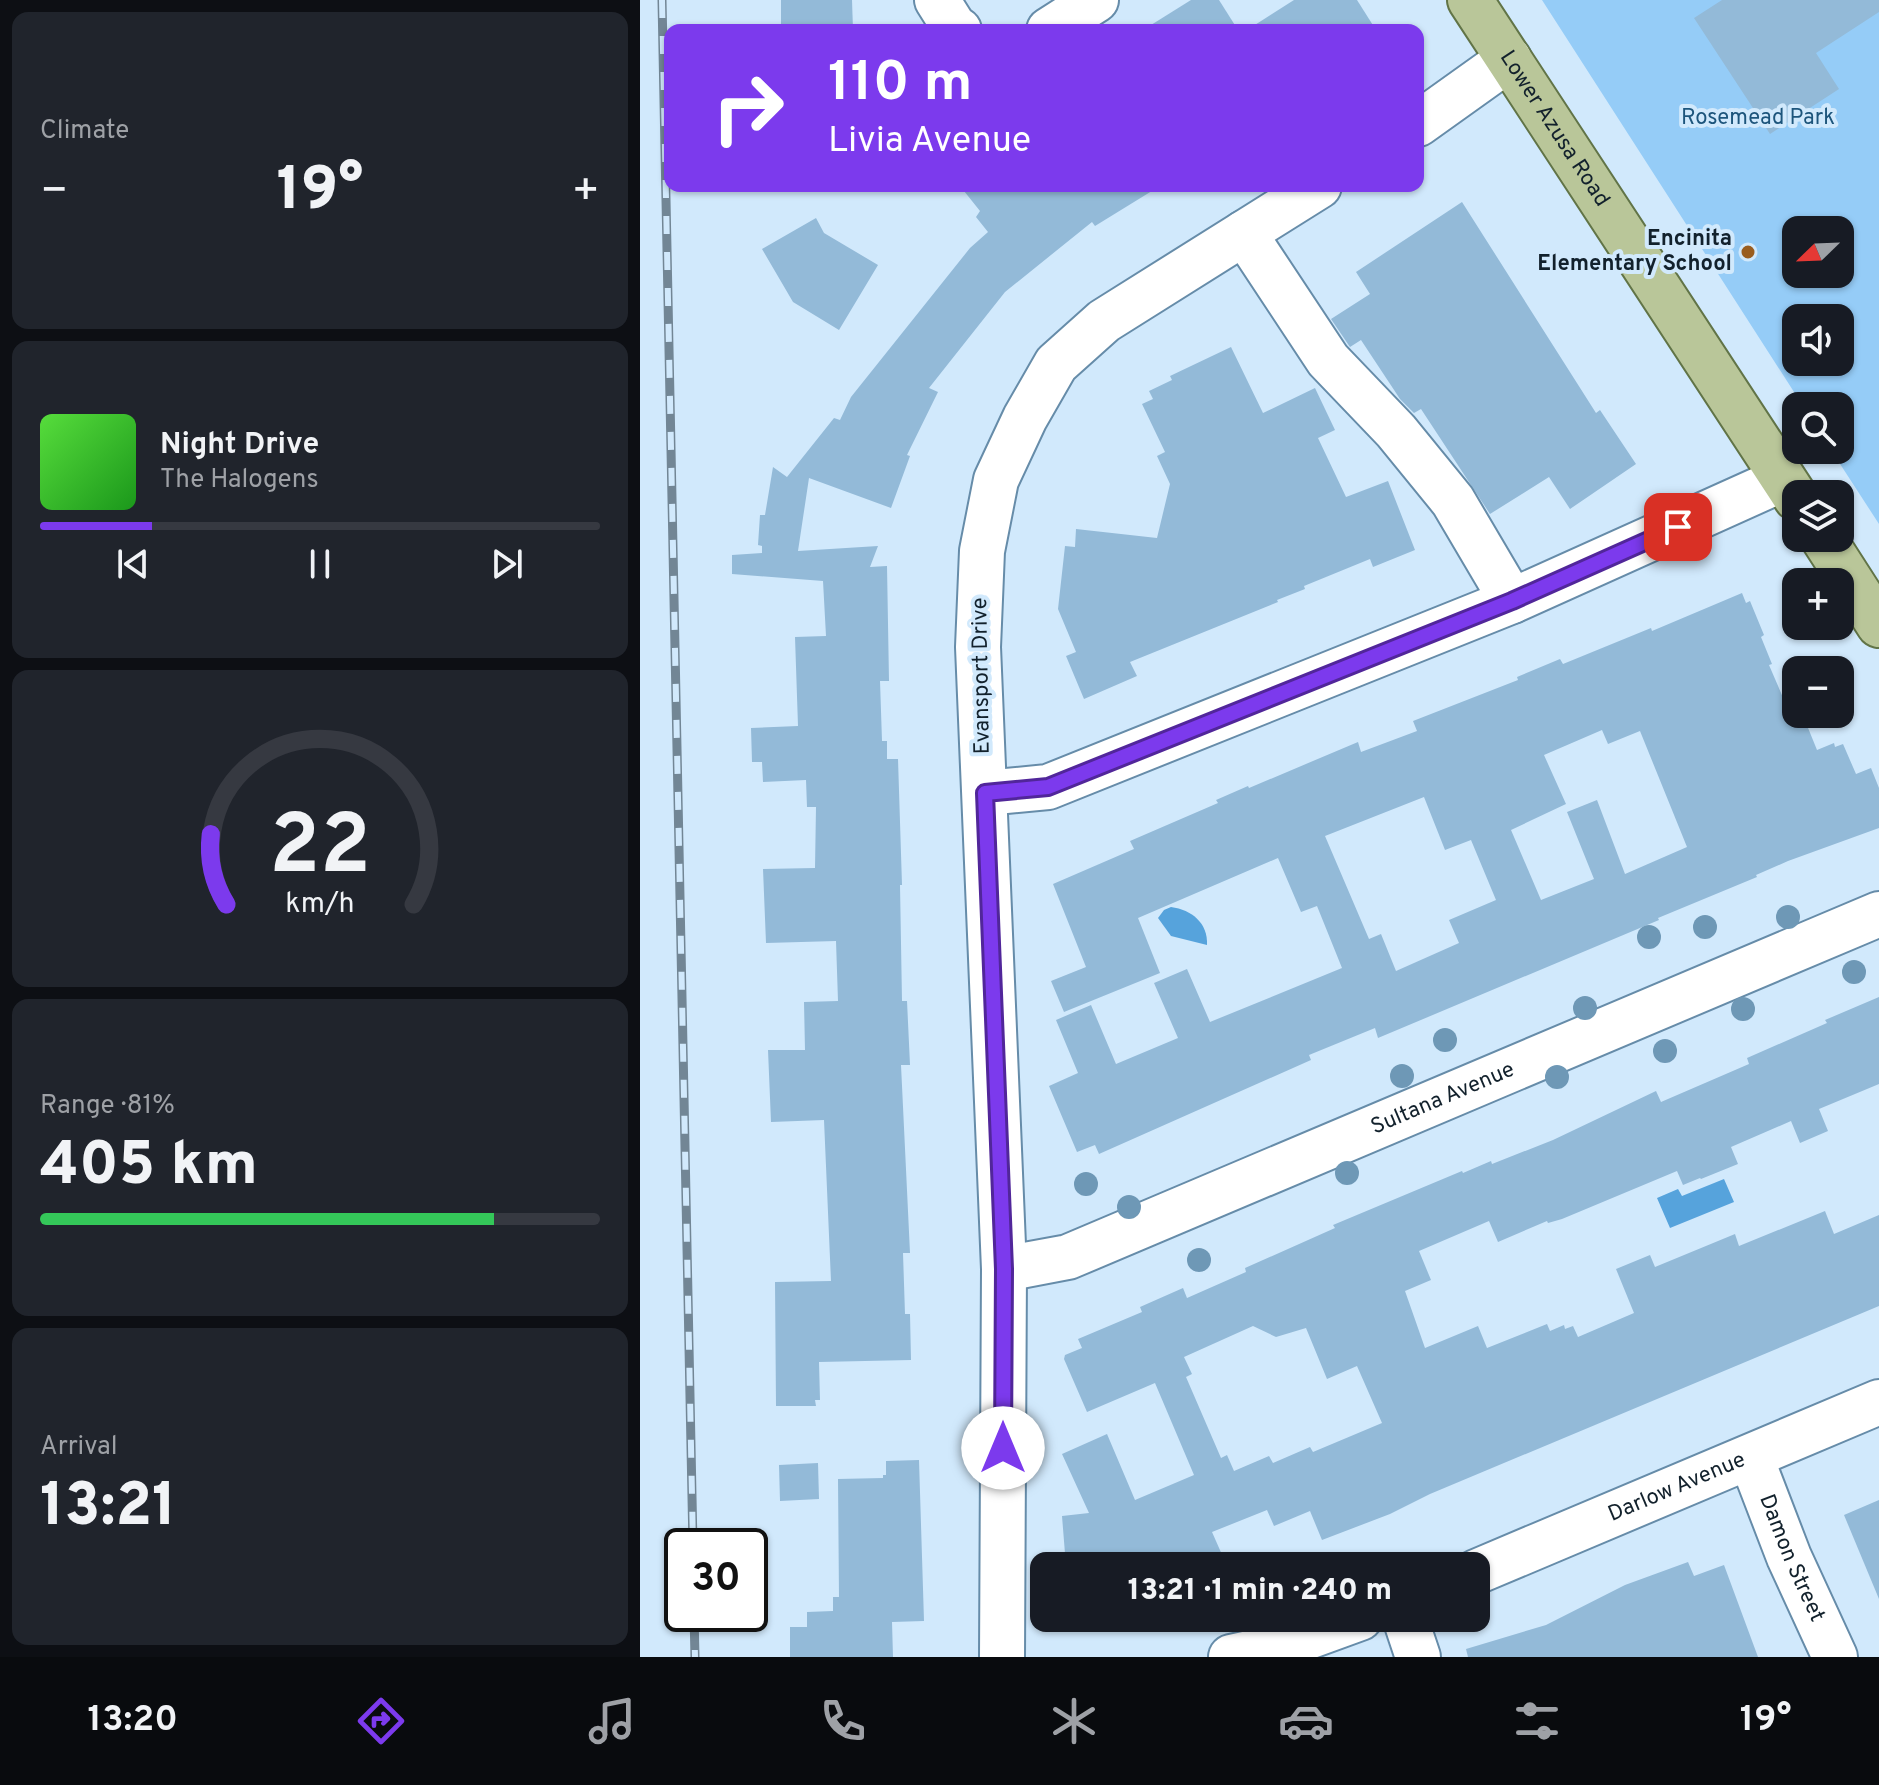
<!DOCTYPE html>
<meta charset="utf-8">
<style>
body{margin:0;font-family:Overpass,sans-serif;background:#20242c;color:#f1f3f6;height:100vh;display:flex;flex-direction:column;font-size:30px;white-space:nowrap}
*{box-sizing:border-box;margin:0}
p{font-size:26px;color:#9ea1a6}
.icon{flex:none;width:44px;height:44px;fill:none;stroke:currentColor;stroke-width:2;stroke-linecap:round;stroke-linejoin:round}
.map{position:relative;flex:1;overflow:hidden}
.drawer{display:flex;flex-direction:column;gap:12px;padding:12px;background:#0d0f14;width:640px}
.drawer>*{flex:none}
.guide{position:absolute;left:24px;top:24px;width:760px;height:168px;border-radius:16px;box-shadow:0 2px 6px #0004;background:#7c3aed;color:#fff;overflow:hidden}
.needle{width:52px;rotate:247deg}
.fabs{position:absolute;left:1142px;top:216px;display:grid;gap:16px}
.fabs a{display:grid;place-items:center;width:72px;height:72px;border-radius:16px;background:#171b24;box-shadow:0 2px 6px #0004;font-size:40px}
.speed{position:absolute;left:24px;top:1528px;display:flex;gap:16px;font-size:40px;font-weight:700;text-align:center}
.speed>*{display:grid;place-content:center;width:104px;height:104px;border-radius:50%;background:#171b24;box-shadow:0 2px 6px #0004;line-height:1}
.speed .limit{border:4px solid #111;border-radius:12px;background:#fff;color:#111}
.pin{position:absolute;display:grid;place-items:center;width:68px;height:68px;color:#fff;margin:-34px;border-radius:16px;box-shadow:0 4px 12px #0006}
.me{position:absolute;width:88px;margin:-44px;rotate:0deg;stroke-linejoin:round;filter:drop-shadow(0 0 6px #0008)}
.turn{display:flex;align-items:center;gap:28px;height:168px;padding:0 32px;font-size:36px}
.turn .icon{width:104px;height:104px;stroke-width:2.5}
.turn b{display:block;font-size:56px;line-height:68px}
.big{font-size:60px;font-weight:800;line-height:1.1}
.drawer .tile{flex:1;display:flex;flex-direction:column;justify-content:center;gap:12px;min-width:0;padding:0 28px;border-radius:16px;background:#20242c}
.drawer .dial{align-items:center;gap:0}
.dial svg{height:208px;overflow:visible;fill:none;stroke:#363941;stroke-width:7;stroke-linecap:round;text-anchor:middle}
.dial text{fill:#f1f3f6;stroke:none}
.song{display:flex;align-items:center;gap:24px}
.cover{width:96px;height:96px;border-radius:12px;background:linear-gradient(135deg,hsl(110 70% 55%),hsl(120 70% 35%))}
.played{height:8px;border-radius:4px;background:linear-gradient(90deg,#7c3aed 20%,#363941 20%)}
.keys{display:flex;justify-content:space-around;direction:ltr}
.heat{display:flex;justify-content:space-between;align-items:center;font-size:44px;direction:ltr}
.charge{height:12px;border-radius:6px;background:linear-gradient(90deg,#34c759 81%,#363941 0)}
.trip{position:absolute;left:390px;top:1552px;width:460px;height:80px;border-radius:16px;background:#171b24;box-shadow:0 2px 6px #0004;font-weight:800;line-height:80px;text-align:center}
.dock{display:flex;height:128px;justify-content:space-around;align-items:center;background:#090b0e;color:#9ea1a6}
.dock .icon{width:56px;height:56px}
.dock .selected{color:#7c3aed}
.dock b{font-size:36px;color:#f1f3f6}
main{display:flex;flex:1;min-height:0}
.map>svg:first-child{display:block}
.green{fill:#95ccf7;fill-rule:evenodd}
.water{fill:#56a3dc}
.building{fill:#93bad8;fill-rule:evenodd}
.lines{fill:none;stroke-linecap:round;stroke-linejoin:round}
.minor-casing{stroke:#668ca9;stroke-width:48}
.major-casing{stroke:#617447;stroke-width:48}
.minor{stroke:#fff;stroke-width:44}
.major{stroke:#b9c699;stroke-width:44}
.rail-casing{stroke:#728695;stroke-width:9}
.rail{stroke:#d1e9fc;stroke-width:6;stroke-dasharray:18;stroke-linecap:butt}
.tree{fill:#6e98b6}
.route-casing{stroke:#51269a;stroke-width:20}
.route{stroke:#7c3aed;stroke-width:14}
.poi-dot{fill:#995d1f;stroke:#d1e9fc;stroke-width:3}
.labels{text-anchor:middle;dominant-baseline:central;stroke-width:8;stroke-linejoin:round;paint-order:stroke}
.park-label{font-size:22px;fill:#1d557c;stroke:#d1e9fc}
.street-label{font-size:22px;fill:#12212c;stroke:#d1e9fc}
.poi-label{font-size:22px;font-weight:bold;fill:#12212c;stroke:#d1e9fc;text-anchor:end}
</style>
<main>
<section class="drawer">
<div class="tile"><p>Climate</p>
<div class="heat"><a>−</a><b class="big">19°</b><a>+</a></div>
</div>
<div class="tile">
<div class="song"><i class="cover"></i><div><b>Night Drive</b><p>The Halogens</p></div></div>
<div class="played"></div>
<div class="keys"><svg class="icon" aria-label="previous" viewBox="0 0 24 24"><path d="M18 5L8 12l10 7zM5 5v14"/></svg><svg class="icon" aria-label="pause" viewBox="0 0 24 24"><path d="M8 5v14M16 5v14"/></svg><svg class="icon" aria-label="next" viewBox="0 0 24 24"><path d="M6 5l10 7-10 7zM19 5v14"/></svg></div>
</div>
<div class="tile dial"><svg viewBox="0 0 100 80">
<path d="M14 69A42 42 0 1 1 86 69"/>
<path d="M14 69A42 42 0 0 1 8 42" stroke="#7c3aed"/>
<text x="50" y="56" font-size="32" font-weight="700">22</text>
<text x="50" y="72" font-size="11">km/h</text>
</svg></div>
<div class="tile"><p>Range · 81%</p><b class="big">405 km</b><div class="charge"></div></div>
<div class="tile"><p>Arrival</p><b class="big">13:21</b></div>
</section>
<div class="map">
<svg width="1239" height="1657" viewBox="0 0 1239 1657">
<rect width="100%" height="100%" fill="#d1e9fc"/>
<path class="green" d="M902 0H1239V524L1191 450H1200V406H1163ZM1156 230H1200V274H1156ZM1156 318H1200V362H1156Z"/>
<g class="water">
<path d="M531 907C552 910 568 923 567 945L531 936 518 918 524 910Z"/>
<polygon points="1084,1179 1094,1202 1030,1228 1017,1198 1038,1189 1042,1196"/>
</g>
<g class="building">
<polygon points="141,0 212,0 213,30 141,30"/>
<polygon points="551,0 579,0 598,30 503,30"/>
<polygon points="654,0 717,0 736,30 607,30"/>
<polygon points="1082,0 1239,0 1239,12 1176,53 1199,89 1130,134 1054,18"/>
<polygon points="320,186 520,186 455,226 452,222 365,292 289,388 298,392 267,455 270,456 251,508 169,478 158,551 238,546 230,567 247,566 249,681 240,681 242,741 247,741 247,759 258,759 262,885 260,885 262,1001 267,1001 270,1065 261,1065 270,1253 263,1253 265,1314 270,1314 271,1360 179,1362 180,1400 175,1400 176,1406 136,1406 135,1282 191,1281 184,1120 131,1122 128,1050 165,1050 164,1002 198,1001 196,941 126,943 123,869 175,868 176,807 167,807 166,780 123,782 122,762 112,762 111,728 158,726 155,637 186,636 183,581 92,574 92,555 122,553 122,546 118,545 120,515 125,515 133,467 147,477 194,418 200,420 211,397 330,248 348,232 336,217 340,211"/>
<polygon points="822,202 956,413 960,410 996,464 930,509 909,477 850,514 781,409 774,413 760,399 721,340 710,347 691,319 730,294 716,272"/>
<polygon points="176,218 184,233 238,265 199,330 153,302 122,249"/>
<polygon points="591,347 623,413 675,388 695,430 678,438 706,497 748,481 775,550 733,567 730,559 664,586 665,589 637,600 638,602 490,662 497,676 444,699 426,656 436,652 418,609 425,546 435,547 436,529 517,538 530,484 517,456 525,452 502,404 513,399 509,391 532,380 530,376"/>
<path d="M1102 593 1106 603 1110 601 1124 635 1121 637 1132 664 1129 665 1154 723 1164 718 1177 750 1194 743 1195 747 1203 744 1216 774 1231 768 1239 788V828L1148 861 1116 875 1117 877 1018 918 1019 920 738 1038 735 1028 669 1055 671 1060 459 1154 455 1145 437 1152 409 1086 438 1073 416 1020 451 1005 476 1064 538 1038 514 983 547 969 570 1022 702 968 677 906 661 912 638 858 498 918 520 973 424 1012 411 981 446 967 413 884 494 849 490 841 578 803 576 800 608 786 609 788 718 742 721 752 777 731 773 721 878 680 877 677 920 659 923 664 1011 628 1012 631ZM962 730 968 744 1000 731 1047 847 985 874 957 800 927 812 954 879 901 900 871 830 926 804 904 755ZM784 797 805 850 831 840 856 900 809 920 819 943 756 971 741 934 729 939 685 836Z"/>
<path d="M1239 997V1084L1179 1109 1188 1131 1160 1143 1151 1121 1091 1147 1098 1164 1061 1179 1060 1178 1043 1185 1037 1171 922 1219 908 1223 907 1221 858 1242 849 1221 779 1251 791 1280 765 1291 785 1348 838 1326 847 1348 907 1324 910 1331 924 1325 925 1329 933 1326 938 1337 994 1313 976 1269 1010 1255 1015 1267 1095 1234 1099 1246 1185 1211 1194 1234 1239 1215V1306L790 1494 750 1514 682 1540 670 1511 634 1526 627 1510 572 1532 587 1566H426L422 1516 449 1513 422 1454 467 1434 495 1500 554 1475 515 1383 447 1412 424 1359 425 1355 442 1348 438 1339 502 1312 500 1307 543 1288 547 1298 606 1272 605 1268 695 1228 693 1225 822 1171 823 1173 851 1161 852 1164 913 1140 1016 1091 1021 1102 1109 1064 1107 1058 1187 1023 1185 1020ZM613 1326 636 1337 666 1328 687 1379 717 1366 742 1423 673 1452 670 1447 633 1463 629 1456 594 1471 587 1455 581 1458 546 1377 552 1374 544 1357Z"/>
<polygon points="279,1460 284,1621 252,1622 253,1657 150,1657 150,1627 167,1627 167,1612 193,1611 193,1597 199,1597 198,1479 243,1478 243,1475 246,1475 246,1461"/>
<polygon points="178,1463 179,1499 140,1501 139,1465"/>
<polygon points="1239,1500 1239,1599 1204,1515"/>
<polygon points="1048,1562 1054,1576 1084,1565 1118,1657 828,1657 826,1649 906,1625 985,1585"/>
</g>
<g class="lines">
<defs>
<g id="minor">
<polyline points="297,0 314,27 319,30"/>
<polyline points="409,30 456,0"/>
<polyline points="778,124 869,59"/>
<polyline points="604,233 688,360 756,431 813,501 872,601"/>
<polyline points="345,793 408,787 872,601 1143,479"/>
<path id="s1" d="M364 1269 428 1257 1239 914"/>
<path id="s2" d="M1111 1458 1149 1557 1195 1657"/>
<path id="s3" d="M836 1572 1239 1402"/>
<polyline points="765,1618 778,1657"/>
<polyline points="362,1657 364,1269 338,647 342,551 356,480 385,418 416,364 464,321 679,186"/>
<polyline points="591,1657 646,1645 720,1618"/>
</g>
<g id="major">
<path id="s4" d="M830 0 1156 498"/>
<polyline points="1183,538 1239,625"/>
</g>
</defs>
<use href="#minor" class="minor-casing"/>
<use href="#major" class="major-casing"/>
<use href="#minor" class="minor"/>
<use href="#major" class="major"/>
<defs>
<g id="rail">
<polyline points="22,0 53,1546"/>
<polyline points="54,1614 55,1657"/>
</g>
</defs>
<use href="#rail" class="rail-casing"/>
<use href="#rail" class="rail"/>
</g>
<g class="tree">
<circle cx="1148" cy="917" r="12"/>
<circle cx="1065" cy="927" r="12"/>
<circle cx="1009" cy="937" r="12"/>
<circle cx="1214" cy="972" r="12"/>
<circle cx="945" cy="1008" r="12"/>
<circle cx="1103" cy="1009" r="12"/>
<circle cx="805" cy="1040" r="12"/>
<circle cx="1025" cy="1051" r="12"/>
<circle cx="762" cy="1076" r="12"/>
<circle cx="917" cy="1077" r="12"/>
<circle cx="707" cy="1173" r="12"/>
<circle cx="446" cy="1184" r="12"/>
<circle cx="489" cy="1207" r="12"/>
<circle cx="559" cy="1260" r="12"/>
</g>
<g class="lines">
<defs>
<polyline id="route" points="363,1448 364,1269 345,793 408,787 872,601 1038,527"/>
</defs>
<use href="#route" class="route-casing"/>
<use href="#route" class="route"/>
</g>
<circle class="poi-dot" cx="1108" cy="252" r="8"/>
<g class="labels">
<g class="park-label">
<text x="1118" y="118">Rosemead Park</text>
</g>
<g class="street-label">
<text stroke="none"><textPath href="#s4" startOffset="154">Lower Azusa Road</textPath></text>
<text transform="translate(342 676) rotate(-91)">Evansport Drive</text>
<text stroke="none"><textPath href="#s1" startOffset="472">Sultana Avenue</textPath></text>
<text stroke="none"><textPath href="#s3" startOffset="218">Darlow Avenue</textPath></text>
<text stroke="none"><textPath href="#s2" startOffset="108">Damon Street</textPath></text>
</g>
<g class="poi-label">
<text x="1092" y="239">Encinita<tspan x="1092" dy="25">Elementary School</tspan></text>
</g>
</g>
</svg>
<div class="fabs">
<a><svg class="needle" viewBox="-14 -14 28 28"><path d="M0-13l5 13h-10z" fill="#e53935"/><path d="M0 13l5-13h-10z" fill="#9ea1a6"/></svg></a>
<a><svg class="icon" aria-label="sound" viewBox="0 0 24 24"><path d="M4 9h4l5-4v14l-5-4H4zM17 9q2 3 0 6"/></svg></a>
<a><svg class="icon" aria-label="search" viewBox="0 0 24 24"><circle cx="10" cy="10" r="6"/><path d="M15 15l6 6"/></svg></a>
<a><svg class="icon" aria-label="layers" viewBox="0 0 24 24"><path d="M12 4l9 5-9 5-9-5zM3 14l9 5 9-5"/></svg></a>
<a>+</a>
<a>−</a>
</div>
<div class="speed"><div class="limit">30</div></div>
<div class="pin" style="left:1038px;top:527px;background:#d93025"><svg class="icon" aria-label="arrive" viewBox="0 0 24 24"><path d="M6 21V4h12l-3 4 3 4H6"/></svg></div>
<svg class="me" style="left:363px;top:1448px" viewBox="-20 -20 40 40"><circle r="19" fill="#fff"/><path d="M0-13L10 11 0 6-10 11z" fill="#7c3aed"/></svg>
<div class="trip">13:21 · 1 min · 240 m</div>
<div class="guide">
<div class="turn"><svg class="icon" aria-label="right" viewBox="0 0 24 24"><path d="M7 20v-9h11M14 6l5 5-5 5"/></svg><div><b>110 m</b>Livia Avenue</div></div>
</div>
</div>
</main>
<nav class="dock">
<b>13:20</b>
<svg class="icon selected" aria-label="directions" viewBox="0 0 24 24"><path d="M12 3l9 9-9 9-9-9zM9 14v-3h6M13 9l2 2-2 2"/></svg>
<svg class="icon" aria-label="music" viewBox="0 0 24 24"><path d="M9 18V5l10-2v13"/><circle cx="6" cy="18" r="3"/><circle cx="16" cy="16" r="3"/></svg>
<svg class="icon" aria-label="phone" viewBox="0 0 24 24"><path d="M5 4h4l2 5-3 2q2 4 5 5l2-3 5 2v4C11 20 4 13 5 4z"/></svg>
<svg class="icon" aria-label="climate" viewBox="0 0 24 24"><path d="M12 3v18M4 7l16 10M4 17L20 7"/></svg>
<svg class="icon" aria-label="car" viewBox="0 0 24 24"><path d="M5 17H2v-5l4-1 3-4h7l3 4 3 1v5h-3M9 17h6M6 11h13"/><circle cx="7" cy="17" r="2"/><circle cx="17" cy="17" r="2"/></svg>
<svg class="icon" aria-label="filters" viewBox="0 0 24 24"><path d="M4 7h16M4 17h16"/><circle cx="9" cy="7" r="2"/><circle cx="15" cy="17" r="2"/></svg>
<b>19°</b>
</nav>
